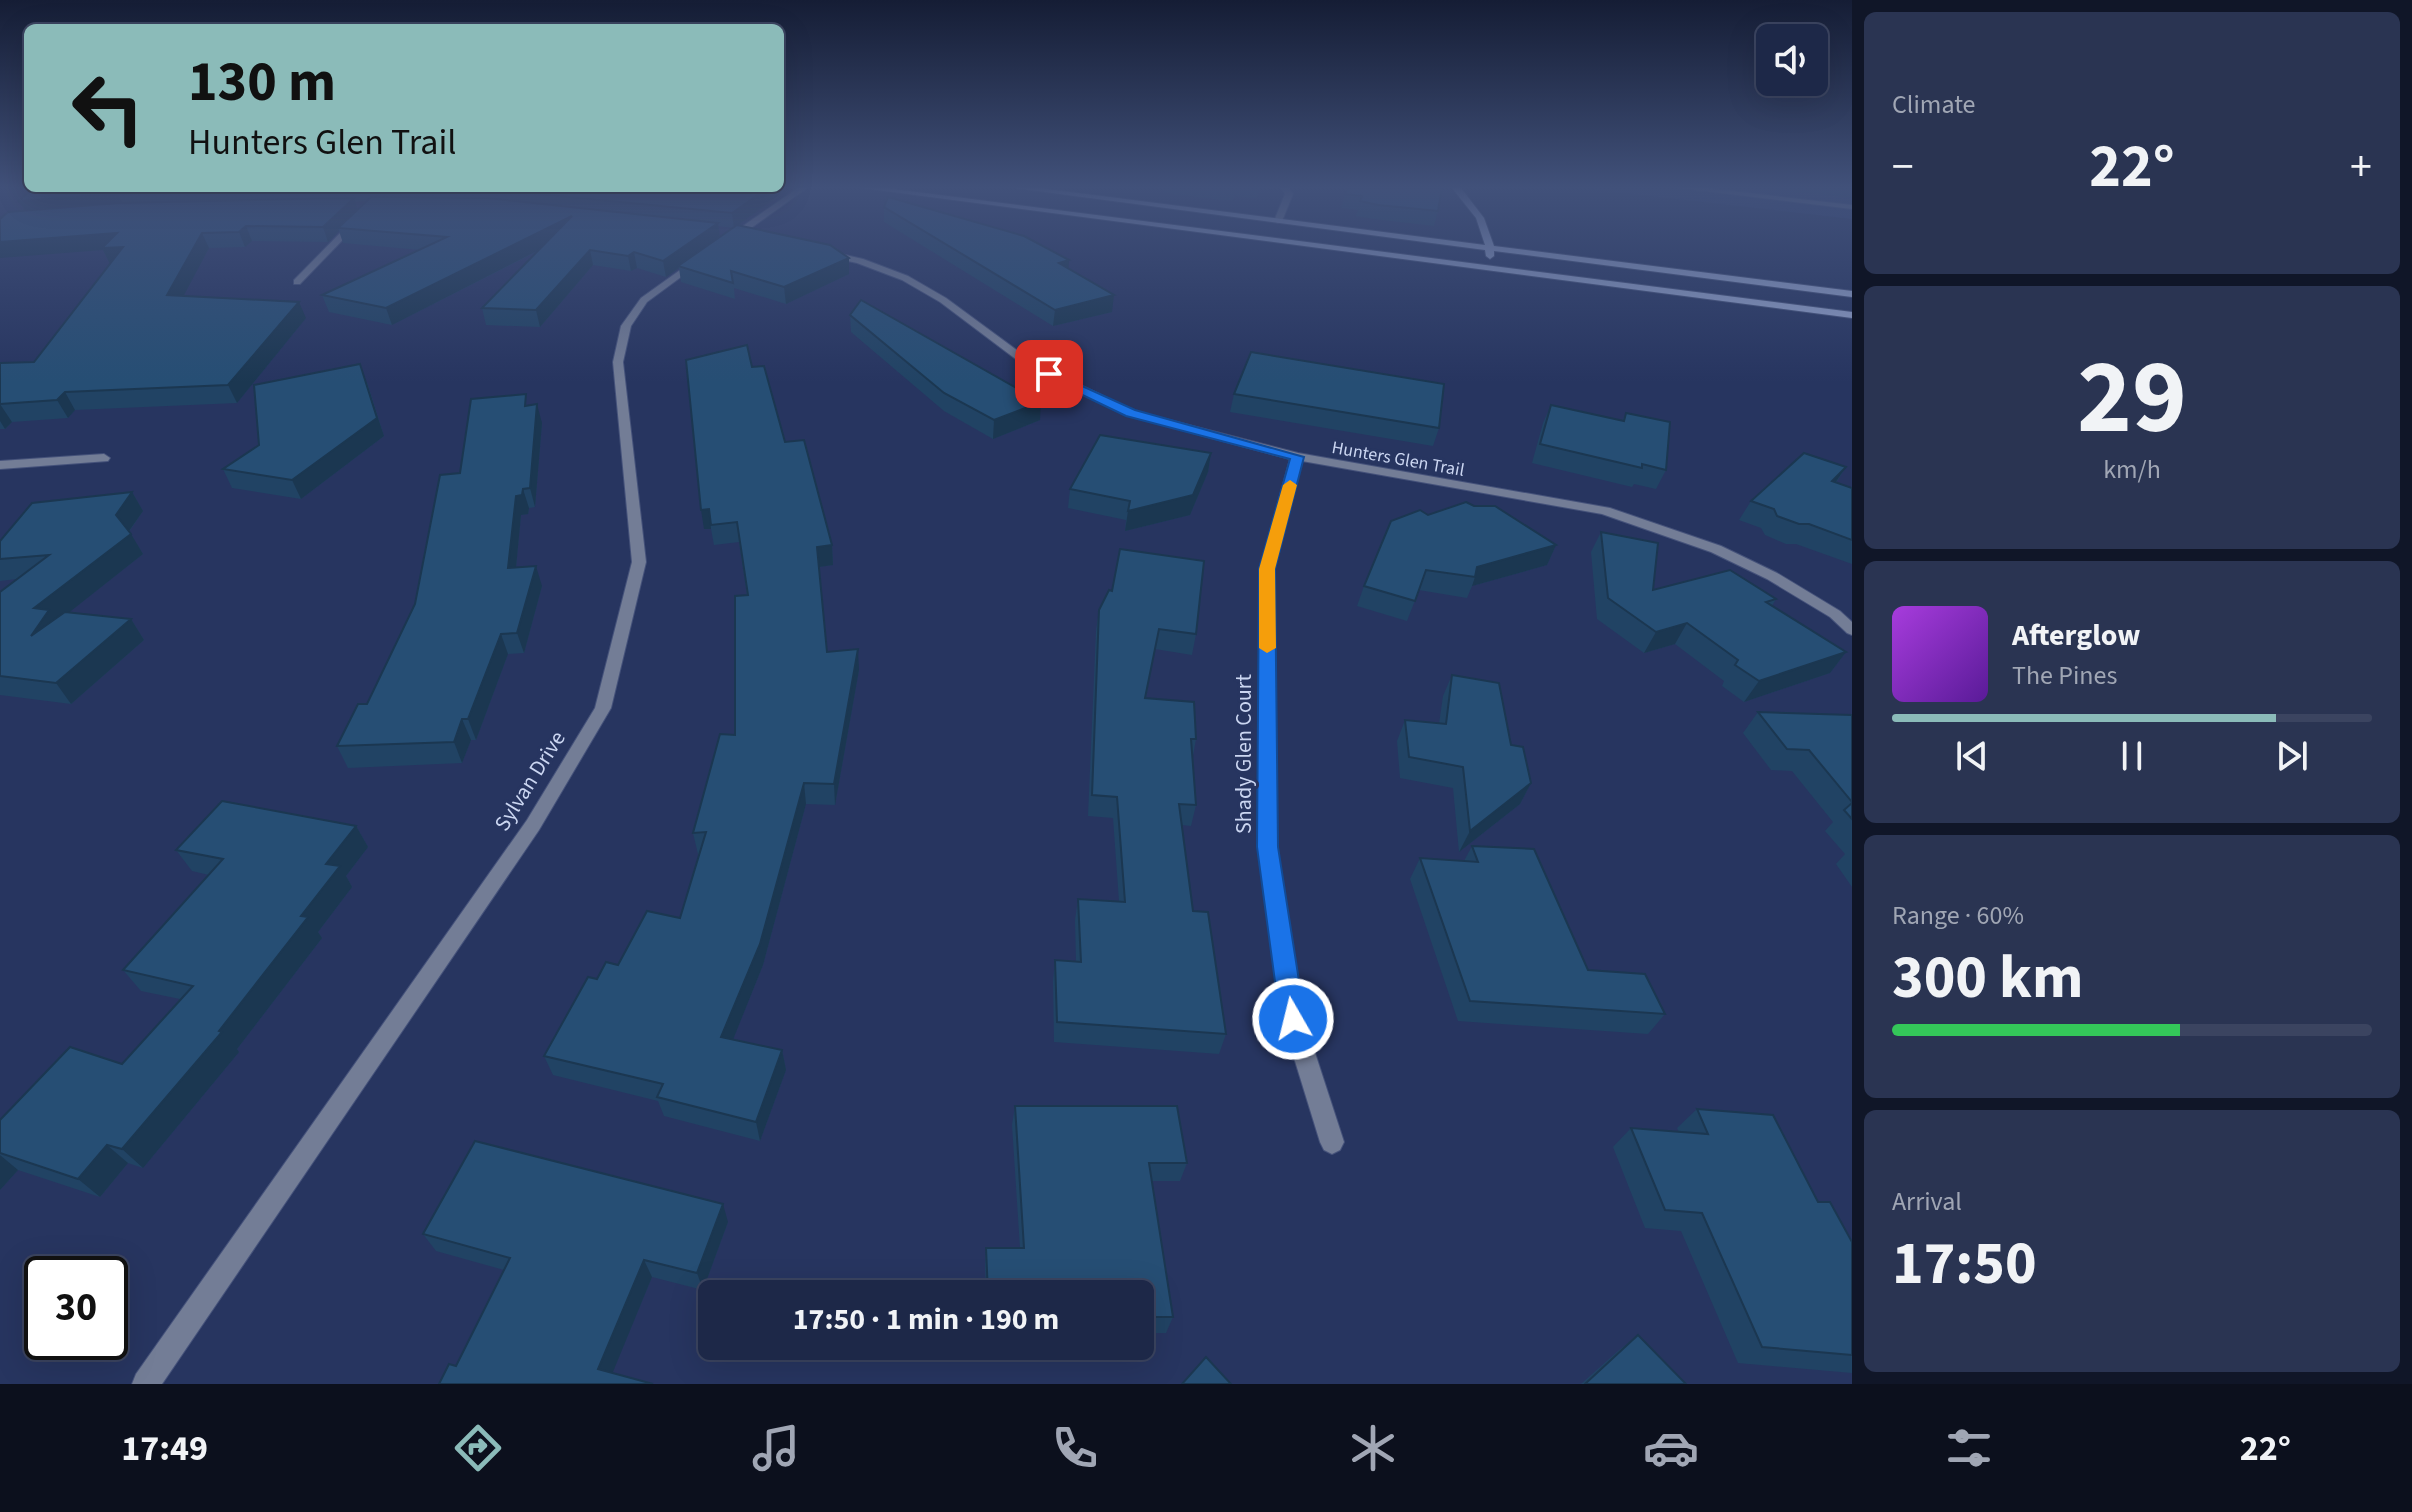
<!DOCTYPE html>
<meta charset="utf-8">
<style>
body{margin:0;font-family:"Source Sans 3",sans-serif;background:#2a3452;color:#f1f3f6;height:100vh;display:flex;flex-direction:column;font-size:30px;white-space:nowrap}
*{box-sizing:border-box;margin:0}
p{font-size:26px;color:#a0a6b4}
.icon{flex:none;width:44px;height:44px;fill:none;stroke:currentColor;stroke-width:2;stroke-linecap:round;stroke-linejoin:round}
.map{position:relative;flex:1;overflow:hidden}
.side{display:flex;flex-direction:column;gap:12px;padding:12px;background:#101628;width:560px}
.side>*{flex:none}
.hud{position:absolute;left:24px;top:24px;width:760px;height:168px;border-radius:12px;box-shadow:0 8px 32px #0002,0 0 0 2px #3b4460;background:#8bbbb9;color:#111;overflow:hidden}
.controls{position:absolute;left:1756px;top:24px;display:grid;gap:16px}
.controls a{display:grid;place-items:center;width:72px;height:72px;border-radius:12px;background:#1d2848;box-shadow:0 8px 32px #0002,0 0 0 2px #3b4460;font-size:40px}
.speed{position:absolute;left:24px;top:1256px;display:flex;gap:16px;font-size:40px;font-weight:700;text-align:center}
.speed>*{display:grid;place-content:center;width:104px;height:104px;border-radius:50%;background:#1d2848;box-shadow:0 8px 32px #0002,0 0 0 2px #3b4460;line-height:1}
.speed .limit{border:4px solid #111;border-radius:12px;background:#fff;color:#111}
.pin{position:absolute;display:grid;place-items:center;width:68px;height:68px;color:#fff;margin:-34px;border-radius:16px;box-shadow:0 4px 12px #0006}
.me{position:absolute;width:88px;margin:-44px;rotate:352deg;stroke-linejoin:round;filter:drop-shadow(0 0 6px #0008)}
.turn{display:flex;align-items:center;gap:28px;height:168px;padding:0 32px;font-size:36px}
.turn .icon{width:104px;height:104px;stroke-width:2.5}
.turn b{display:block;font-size:56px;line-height:68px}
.big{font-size:60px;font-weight:700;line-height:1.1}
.side .card{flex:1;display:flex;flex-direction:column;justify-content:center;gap:12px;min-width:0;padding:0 28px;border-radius:12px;background:#2a3452}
.side .dial{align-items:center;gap:0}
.dial b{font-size:104px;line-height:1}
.song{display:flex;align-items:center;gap:24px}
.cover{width:96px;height:96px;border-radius:12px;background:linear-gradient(135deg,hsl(280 70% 55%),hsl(270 70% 35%))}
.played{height:8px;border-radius:4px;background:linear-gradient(90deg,#8bbbb9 80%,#3b4460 80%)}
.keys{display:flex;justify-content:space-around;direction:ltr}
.heat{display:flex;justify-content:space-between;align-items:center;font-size:44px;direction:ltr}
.charge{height:12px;border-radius:6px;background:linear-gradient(90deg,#34c759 60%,#3b4460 0)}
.trip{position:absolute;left:698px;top:1280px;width:456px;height:80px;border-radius:12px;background:#1d2848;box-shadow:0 8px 32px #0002,0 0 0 2px #3b4460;font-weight:700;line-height:80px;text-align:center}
.dock{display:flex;height:128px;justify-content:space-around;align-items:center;background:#0c101d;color:#a0a6b4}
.dock .icon{width:56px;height:56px}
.dock .active{color:#8bbbb9}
.dock b{font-size:36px;color:#f1f3f6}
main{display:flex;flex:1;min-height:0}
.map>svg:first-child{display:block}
.built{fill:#2d3d6f}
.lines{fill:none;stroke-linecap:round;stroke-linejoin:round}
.lane-casing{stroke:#45527a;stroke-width:2}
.street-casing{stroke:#45527a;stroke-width:2}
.secondary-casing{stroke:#45527a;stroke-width:2}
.lane{fill:#737d96;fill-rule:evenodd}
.street{fill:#737d96;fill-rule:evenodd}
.secondary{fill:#94a3cb;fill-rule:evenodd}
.wall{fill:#214364;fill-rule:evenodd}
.shaded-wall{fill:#1b3751}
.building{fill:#264e74;stroke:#1b3751;stroke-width:2}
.route{fill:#1a73e8;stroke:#114b97;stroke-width:2}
.slow{fill:#f59e0b}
.labels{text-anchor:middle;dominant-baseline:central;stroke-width:6;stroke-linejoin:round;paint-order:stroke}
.far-street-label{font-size:18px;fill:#cbd6f1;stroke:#273560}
.street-label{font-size:22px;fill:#cbd6f1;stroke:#273560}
</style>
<main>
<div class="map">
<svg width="1852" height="1384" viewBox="0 0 1852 1384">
<rect width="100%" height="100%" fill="#273560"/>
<polygon class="built" points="1579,188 1852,188 1852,219"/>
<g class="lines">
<defs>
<g id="lane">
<polygon points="1281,188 1289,188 1293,194 1282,221 1278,223 1274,221 1285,194"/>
<polygon points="1680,188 1706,188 1852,205 1852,209"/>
</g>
<g id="street">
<polygon points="798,188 807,188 733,241 727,241 727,237"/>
<polygon points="352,221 359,223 300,284 294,284 294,280"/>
<polygon points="828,251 863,259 908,276 946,298 1033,362 1134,411 1298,453 1610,508 1721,546 1777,573 1840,611 1852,622 1852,635 1847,633 1830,617 1767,579 1711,552 1602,514 1302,461 1274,569 1277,847 1304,1019 1344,1142 1340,1150 1332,1154 1324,1150 1320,1142 1282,1019 1259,847 1260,569 1290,459 1126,415 1025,366 940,302 902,280 857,263 825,256 825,252"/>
<polygon points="697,258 701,261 700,263 647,302 631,326 623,362 646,562 611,708 539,830 162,1384 132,1384 136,1374 527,820 595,708 632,562 613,362 621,326 641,298"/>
<polygon points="104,454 110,458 108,461 0,469 0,461"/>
</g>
<g id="secondary">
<polygon points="862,188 886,188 1852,312 1852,318"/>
<polygon points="1015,188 1039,188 1485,245 1476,218 1452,188 1461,188 1484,218 1494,246 1852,291 1852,297 1494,251 1494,256 1490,259 1486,256 1485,250"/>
</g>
</defs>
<use href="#lane" class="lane-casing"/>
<use href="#street" class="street-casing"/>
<use href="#secondary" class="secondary-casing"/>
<use href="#lane" class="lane"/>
<use href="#street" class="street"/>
<use href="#secondary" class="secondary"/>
</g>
<g class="wall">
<path d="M33 188H789L738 225 849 258V274L786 304 734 288 735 299 681 282 679 268 666 277 637 268 631 271 593 265 540 327 486 325 482 308 540 250 392 325 329 312 322 295 420 250 343 243 339 231 328 242 252 241 245 247 209 248 183 296 306 318 237 403 75 410 68 418 12 422 5 429H0V363L34 362 110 264 103 250 24 211 19 201ZM367 201 358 210 355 202ZM718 226 733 228 720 237Z"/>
<polygon points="1165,188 1261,188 1256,198 1235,196 1233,200 1222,200 1164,193"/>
<polygon points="1347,188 1438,211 1434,226 1374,219 1356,216 1358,210 1341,208"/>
<polygon points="1761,188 1852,188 1852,198"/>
<polygon points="884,207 1069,269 1112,312 1053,326 884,222"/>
<polygon points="850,315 1040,420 993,439 944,411 851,332"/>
<polygon points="752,367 832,545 833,565 819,567 827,652 859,670 835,805 806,804 763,965 733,1039 782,1050 786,1070 760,1141 664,1116 658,1101 553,1075 544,1056 597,979 618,965 680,918 699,854 698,854 693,833 735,735 747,595 739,542 714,545 711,529 704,529"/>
<polygon points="367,382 384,436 301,499 232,488 223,469 259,445"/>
<polygon points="1234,394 1439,428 1433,446 1230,412"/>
<polygon points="529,405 542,423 535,507 529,508 528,514 521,515 516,567 542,586 524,653 508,654 476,740 471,740 462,763 348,768 337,746 367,704 415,604 460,473"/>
<polygon points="1551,405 1622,421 1626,413 1666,470 1656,489 1634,484 1632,487 1532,463 1543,423"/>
<polygon points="1211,453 1208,472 1190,515 1125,531 1126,520 1068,508 1070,489"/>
<polygon points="1846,467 1836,483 1852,488 1852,564 1796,544 1786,544 1765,535 1761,528 1739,520 1751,501"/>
<polygon points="132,492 143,511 129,532 143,554 69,612 131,619 144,640 71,704 0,695 0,592 17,579 0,581 0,559"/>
<polygon points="1428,515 1556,545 1547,565 1472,586 1467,598 1419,590 1407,621 1357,606 1364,586"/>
<polygon points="1601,532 1653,590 1776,599 1772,606 1846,652 1830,673 1744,702 1722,686 1724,681 1675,644 1644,653 1597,619 1591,552"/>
<polygon points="1099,610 1196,634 1192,655 1155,649 1146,698 1196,739 1193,756 1196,805 1191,826 1182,825 1193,911 1226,1034 1219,1054 1054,1042 1053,981 1055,960 1076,961 1075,920 1078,899 1119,901 1113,818 1088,816 1096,631"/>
<polygon points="1452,675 1511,745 1531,783 1520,804 1459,852 1453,788 1400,778 1397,741 1405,720 1439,724 1443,696"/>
<polygon points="1758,712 1852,715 1852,887 1836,864 1845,854 1825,831 1833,822 1792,771 1771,770 1743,733"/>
<polygon points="356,826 368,847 346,876 352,887 318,932 322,938 237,1049 239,1052 143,1168 128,1163 100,1197 18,1170 0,1190 0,1120 122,1064 180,999 141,991 123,970 209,875 192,871 176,850"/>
<polygon points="1472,846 1588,970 1665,1014 1648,1034 1458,1021 1410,879 1420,858 1464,861"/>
<polygon points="1015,1106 1187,1163 1180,1181 1152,1181 1173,1317 1166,1333 1140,1333 1140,1294 986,1294 985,1265 986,1248 1020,1248 1012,1125"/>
<polygon points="1697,1109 1818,1202 1852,1242 1852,1373 1738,1363 1681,1231 1645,1228 1613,1147 1631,1128 1679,1132 1677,1128"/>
<polygon points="728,1222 703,1290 652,1277 612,1373 504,1270 436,1251 423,1234"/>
<polygon points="1638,1335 1686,1384 1581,1384 1618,1351"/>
</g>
<g class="shaded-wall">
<polygon points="768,188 789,188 734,228 732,213"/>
<polygon points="118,194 125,208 27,216 19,201"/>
<polygon points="354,198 358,212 338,228 339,231 328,242 323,227"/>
<polygon points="572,216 576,231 392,325 386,308"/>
<polygon points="718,223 720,238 678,266 679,268 666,277 663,261"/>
<polygon points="246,226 252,241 245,247 239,232"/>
<polygon points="117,233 131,262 110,264 103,250 0,258 0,242"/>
<polygon points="202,233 209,248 175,312 167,295"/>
<polygon points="590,250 593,265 540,327 536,310"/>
<polygon points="634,252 637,268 631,271 628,256"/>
<polygon points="849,258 849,274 786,304 784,287"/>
<polygon points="1069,260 1068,276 1059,263"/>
<polygon points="1114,295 1112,312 1053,326 1055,310"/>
<polygon points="299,302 306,318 237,403 228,385"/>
<polygon points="360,364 384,436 301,499 292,480"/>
<polygon points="65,392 75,410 68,418 57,400"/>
<polygon points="1041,402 1040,420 993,439 994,420"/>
<polygon points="0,404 12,422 5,429 0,421"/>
<polygon points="537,404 542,423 535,507 530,488"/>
<polygon points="1211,453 1208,472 1190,515 1125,531 1128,511"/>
<polygon points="1846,467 1833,486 1832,481"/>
<polygon points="523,489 529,508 528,514 521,515 514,588 508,568 516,496"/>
<polygon points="132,492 143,511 127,534 116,515"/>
<polygon points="709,509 711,529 704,529 701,510"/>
<polygon points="131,534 143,554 57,622 31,636 34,608"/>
<polygon points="832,545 833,565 819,567 817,547"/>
<polygon points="1556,545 1547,565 1472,586 1475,577 1477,567"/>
<polygon points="536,566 542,586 524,653 517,633"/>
<polygon points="131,619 144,640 71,704 56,683"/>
<polygon points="1687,623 1675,644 1644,653 1656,632"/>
<polygon points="501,634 508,654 476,740 468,719"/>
<polygon points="858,649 859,670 835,805 834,784"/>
<polygon points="1846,652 1830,673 1744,702 1759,681"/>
<polygon points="462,719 471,740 462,763 454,742"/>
<polygon points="804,783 806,804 763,965 726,1057 721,1037"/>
<polygon points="1531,783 1520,804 1459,852 1470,831"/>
<polygon points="356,826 368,847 346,876 352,887 318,932 322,938 237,1049 239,1052 143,1168 122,1149 219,1031 301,916 326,864"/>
<polygon points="782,1050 786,1070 760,1141 756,1122"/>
<polygon points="107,1145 128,1163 100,1197 78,1179"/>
<polygon points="0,1155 18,1170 0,1190"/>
<polygon points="723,1204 728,1222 703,1290 697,1273"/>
<polygon points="644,1260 652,1277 608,1384 598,1369"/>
</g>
<g class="building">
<polygon points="33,188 314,188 118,194 19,201"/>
<polygon points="458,188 768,188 732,213 487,189"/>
<polygon points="1347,188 1442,188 1438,211 1378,205 1360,201 1362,196 1345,194"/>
<polygon points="371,197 487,198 718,223 663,261 634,252 628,256 590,250 536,310 482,308 572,216 386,308 322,295 447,237 338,228"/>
<polygon points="888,197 1024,236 1069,260 1059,263 1114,295 1055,310 884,207"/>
<polygon points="354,198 323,227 246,226 239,232 202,233 167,295 299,302 228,385 65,392 57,400 0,404 0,363 34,362 123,247 102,248 117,233 0,242 0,219 8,212 118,203"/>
<polygon points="737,225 830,245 849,258 784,287 731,271 733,283 678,266"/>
<polygon points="861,300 1041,402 994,420 944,393 850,315"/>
<polygon points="747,345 752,367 764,366 785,442 804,440 832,545 817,547 827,652 858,649 834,784 804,783 760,944 721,1037 782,1050 756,1122 657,1097 663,1084 544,1056 588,977 597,979 606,962 618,965 647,911 680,918 706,832 693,833 720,734 735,735 735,596 748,595 737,522 711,525 709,509 701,510 686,360"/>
<polygon points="1251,352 1444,384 1439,428 1234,394"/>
<polygon points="360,364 377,418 292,480 223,469 259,445 254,385"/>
<polygon points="526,394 525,406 537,404 530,488 523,489 522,495 516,496 508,568 536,566 517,633 501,634 468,719 462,719 454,742 337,746 358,704 367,704 415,604 440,475 460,473 471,399"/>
<polygon points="1551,405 1624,421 1626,413 1670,422 1666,470 1642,464 1642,468 1540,444"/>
<polygon points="1100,435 1211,453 1193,495 1128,511 1130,501 1070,489"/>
<polygon points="1804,453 1846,467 1832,481 1852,488 1852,540 1809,524 1799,524 1777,516 1774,509 1751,501"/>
<polygon points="132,492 116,515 131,534 34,608 49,610 31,636 65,612 131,619 56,683 0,676 0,592 49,555 0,559 0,541 32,503"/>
<polygon points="1466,502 1474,506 1495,506 1556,545 1477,567 1475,577 1426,570 1415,601 1364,586 1391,521 1420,510 1428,515"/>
<polygon points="1601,532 1658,543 1653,590 1730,570 1776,599 1766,602 1846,652 1759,681 1735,665 1738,660 1687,623 1656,632 1608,598"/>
<polygon points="1120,549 1204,561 1196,634 1159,629 1145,698 1194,702 1196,739 1191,739 1196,805 1179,804 1193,911 1208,912 1226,1034 1057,1022 1055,960 1081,962 1078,899 1125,902 1117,797 1092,795 1099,610 1109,590 1112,591"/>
<polygon points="1452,675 1499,683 1511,745 1523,747 1531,783 1470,831 1463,767 1409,757 1405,720 1446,724"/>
<polygon points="1758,712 1852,715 1852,802 1809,750 1787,749"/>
<polygon points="222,801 356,826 326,864 340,866 301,916 308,917 219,1031 222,1032 122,1149 107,1145 78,1179 0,1153 0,1120 70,1047 122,1064 193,986 123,970 223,859 176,850"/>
<polygon points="1852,803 1852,819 1844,810"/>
<polygon points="1472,846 1534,849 1588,970 1645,974 1665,1014 1470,1001 1420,858 1478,862"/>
<polygon points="1015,1106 1177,1106 1187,1163 1149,1163 1173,1317 1140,1317 1140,1294 988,1294 986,1248 1024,1248"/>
<polygon points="1697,1109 1773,1115 1818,1202 1830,1202 1852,1242 1852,1355 1762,1347 1702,1213 1665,1210 1631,1128 1708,1134"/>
<polygon points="475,1141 723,1204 697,1273 644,1260 598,1369 653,1384 439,1384 449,1364 456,1366 510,1258 423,1234"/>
<polygon points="1638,1335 1686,1384 1585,1384"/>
<polygon points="1206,1357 1231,1384 1182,1384"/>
</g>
<linearGradient id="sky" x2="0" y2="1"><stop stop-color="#151d35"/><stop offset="0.49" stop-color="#41517a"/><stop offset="1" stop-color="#41517a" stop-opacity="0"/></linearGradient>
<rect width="1852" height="382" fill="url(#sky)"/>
<polygon class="route" points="1049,371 1135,410 1304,457 1275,569 1278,847 1305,1019 1301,1027 1293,1030 1284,1027 1280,1019 1257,847 1259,569 1290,459 1126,416 1045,377 1045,372"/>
<polygon class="slow" points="1290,480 1297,485 1275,569 1276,648 1267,653 1259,648 1259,569 1283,485"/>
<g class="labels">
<g class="far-street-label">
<text transform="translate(1398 459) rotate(10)">Hunters Glen Trail</text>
</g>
<g class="street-label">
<text transform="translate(1244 754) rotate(-90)">Shady Glen Court</text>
<text transform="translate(530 781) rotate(-58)">Sylvan Drive</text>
</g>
</g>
</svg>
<div class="controls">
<a><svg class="icon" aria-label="sound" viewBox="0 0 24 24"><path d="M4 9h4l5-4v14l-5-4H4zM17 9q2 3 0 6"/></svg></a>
</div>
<div class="speed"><div class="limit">30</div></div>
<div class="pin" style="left:1049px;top:374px;background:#d93025"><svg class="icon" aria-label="arrive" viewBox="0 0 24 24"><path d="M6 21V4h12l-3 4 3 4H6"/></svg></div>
<svg class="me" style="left:1293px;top:1019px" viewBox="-20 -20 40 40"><circle r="17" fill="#1a73e8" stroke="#fff" stroke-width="3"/><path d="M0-11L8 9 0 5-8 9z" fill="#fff"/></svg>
<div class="trip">17:50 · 1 min · 190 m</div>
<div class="hud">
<div class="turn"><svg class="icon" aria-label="left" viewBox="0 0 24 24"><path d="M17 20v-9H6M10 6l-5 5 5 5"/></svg><div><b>130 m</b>Hunters Glen Trail</div></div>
</div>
</div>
<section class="side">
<div class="card"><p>Climate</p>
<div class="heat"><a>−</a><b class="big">22°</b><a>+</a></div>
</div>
<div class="card dial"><b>29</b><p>km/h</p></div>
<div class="card">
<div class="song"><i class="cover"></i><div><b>Afterglow</b><p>The Pines</p></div></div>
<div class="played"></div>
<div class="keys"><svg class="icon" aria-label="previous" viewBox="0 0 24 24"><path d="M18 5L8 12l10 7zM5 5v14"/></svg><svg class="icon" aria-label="pause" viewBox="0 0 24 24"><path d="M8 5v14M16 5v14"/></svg><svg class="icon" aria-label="next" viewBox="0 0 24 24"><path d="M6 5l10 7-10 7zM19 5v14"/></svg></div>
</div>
<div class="card"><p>Range · 60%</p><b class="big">300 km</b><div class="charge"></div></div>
<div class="card"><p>Arrival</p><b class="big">17:50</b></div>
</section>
</main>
<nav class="dock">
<b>17:49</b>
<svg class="icon active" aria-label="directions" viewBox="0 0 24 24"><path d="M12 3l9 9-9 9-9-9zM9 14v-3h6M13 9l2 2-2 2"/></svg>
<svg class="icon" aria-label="music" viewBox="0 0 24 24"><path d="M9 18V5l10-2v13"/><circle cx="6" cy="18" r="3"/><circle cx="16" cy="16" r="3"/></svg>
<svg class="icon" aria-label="phone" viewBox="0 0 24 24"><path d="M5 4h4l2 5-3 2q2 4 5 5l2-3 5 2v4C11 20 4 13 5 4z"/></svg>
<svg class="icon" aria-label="climate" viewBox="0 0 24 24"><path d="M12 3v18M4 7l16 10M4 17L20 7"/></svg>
<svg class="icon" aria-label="car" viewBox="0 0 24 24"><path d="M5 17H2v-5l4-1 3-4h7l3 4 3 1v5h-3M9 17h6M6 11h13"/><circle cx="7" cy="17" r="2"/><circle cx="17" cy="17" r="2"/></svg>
<svg class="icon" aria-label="filters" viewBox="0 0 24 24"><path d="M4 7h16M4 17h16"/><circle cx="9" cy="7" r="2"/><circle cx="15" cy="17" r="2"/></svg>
<b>22°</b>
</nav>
